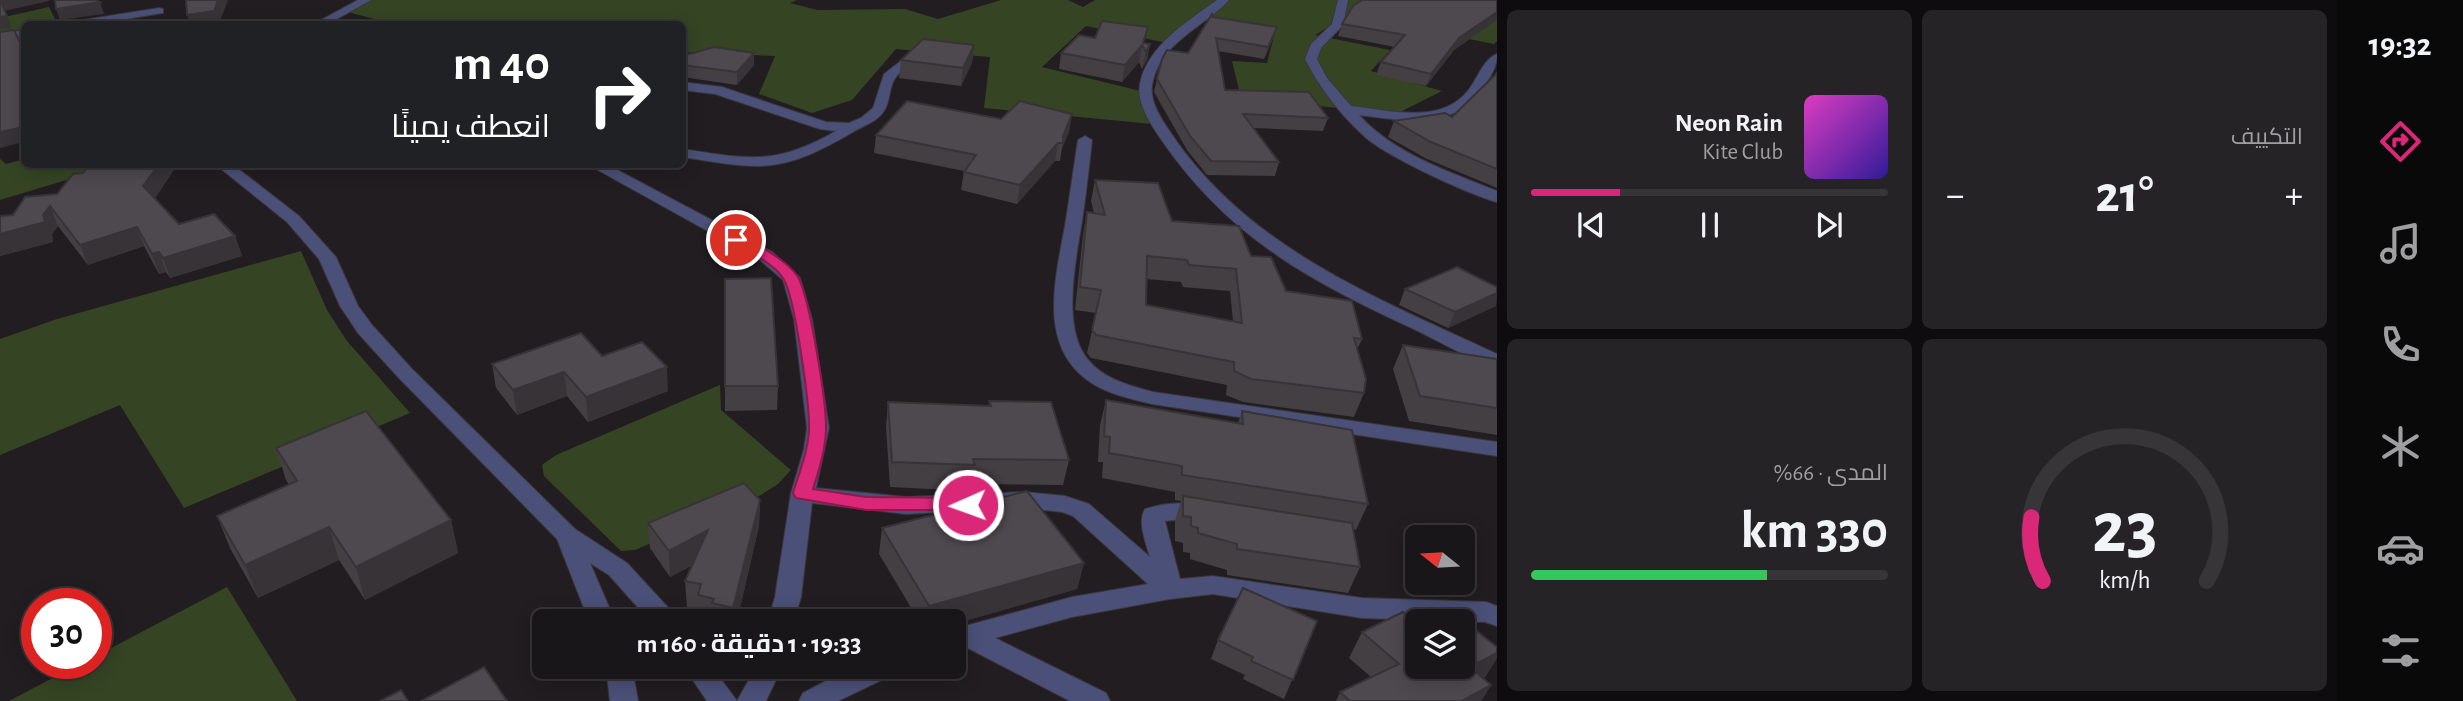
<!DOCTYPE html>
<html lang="ar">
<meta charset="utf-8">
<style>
body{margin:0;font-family:"Alegreya Sans",Cairo,sans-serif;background:#262326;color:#f1f3f6;direction:rtl;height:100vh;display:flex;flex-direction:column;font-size:26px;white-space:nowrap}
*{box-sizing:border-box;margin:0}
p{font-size:23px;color:#9f9fa2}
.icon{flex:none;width:38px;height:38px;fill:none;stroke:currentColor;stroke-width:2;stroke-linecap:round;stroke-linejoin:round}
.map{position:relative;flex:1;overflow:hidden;direction:ltr}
.sheet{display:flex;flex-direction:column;gap:10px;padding:10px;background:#0e0c0e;width:840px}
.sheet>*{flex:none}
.banner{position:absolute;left:21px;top:21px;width:665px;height:147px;border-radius:10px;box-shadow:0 4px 18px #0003,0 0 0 2px #373538;direction:rtl;background:#202124;color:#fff;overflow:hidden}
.needle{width:46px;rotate:288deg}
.controls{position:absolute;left:1405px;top:525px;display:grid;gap:14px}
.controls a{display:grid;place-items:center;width:70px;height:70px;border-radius:10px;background:#191619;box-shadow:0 4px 18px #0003,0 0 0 2px #373538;font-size:35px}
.speed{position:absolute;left:21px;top:588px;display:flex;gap:14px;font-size:35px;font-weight:700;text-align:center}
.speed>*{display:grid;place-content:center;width:91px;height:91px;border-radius:50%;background:#191619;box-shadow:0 4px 18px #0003,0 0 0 2px #373538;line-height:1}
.speed .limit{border:10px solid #d22;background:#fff;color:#111}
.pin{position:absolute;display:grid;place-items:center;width:60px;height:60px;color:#fff;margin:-30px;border:4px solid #fff;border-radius:50%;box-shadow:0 2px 7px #0007}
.me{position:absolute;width:77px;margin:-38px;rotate:268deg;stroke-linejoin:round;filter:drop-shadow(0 0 5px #0008)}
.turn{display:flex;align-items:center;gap:24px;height:147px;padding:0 21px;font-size:32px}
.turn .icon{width:91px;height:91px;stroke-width:2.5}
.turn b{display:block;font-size:49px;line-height:60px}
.big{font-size:52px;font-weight:700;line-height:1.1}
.sheet .card{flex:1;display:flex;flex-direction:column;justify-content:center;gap:10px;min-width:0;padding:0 24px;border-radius:10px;background:#262326}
.sheet .dial{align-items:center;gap:0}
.dial svg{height:182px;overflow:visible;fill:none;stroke:#373538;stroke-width:7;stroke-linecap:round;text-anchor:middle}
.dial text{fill:#f1f3f6;stroke:none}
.song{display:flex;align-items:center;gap:21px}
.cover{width:84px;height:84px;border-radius:10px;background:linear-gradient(135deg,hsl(310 70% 55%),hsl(250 70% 35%))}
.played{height:7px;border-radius:4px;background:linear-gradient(90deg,#db2777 25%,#373538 25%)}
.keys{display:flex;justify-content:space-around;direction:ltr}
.heat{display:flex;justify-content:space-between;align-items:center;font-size:38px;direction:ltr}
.charge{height:10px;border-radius:5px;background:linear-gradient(90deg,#34c759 66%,#373538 0)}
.sheet .tiles{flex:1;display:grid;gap:10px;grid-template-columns:repeat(2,1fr)}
.trip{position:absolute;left:532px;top:609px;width:434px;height:70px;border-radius:10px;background:#191619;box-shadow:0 4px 18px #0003,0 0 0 2px #373538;font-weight:700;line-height:70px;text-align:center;direction:rtl}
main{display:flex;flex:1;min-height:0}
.tabs{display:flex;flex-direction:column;width:126px;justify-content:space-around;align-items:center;background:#0a090a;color:#9f9fa2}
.tabs .icon{width:49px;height:49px}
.tabs .active{color:#db2777}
.tabs b{font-size:32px;color:#f1f3f6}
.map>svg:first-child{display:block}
.green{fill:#354523}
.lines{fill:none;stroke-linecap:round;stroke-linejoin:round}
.street-casing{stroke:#3b373b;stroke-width:2}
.street{fill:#4b5078;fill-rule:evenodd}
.wall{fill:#433f43;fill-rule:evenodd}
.shaded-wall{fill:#373337}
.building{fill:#4e494e;stroke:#373337;stroke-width:2;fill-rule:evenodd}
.route{fill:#db2777;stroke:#8e194d;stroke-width:2}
</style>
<main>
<nav class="tabs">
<b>19:32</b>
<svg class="icon active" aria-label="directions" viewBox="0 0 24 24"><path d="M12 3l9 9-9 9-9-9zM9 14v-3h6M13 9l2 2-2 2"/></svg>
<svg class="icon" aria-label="music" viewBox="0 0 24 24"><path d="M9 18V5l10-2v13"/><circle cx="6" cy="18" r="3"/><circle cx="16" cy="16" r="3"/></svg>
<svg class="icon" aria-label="phone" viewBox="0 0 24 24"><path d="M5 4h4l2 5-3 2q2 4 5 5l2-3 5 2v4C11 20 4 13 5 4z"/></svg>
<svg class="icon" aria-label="climate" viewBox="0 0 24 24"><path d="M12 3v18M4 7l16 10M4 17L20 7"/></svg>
<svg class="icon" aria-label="car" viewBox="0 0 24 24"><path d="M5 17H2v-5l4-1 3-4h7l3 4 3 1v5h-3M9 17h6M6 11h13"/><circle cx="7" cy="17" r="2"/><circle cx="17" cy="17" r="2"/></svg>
<svg class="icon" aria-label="filters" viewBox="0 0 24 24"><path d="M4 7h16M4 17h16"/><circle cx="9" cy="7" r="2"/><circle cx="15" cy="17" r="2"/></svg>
</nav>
<section class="sheet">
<div class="tiles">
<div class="card"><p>التكييف</p>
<div class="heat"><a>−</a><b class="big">21°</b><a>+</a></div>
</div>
<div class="card">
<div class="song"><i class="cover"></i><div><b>Neon Rain</b><p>Kite Club</p></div></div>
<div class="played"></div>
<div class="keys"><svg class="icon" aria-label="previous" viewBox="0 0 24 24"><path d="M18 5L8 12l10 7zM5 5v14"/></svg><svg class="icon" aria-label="pause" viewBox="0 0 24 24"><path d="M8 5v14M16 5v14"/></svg><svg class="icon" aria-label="next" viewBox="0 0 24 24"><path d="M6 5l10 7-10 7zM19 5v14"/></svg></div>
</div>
<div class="card dial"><svg viewBox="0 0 100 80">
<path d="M14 69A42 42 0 1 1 86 69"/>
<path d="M14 69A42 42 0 0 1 9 41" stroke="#db2777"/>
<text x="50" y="56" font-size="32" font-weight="700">23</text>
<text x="50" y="72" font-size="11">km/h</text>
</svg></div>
<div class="card"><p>المدى · 66%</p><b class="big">330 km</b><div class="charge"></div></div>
</div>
</section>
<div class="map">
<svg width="1497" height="701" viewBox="0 0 1497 701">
<rect width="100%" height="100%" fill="#211d21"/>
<g class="green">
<polygon points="363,0 797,0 790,3 817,10 905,9 938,19 1001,0 1068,0 1083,7 1095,0 1397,0 1497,20 1497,41 1494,44 1349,15 1315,35 1390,50 1371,71 1442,91 1396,114 1241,98 1232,61 1267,63 1273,40 1196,18 1167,43 1086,26 1042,67 1149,93 1163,125 984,108 990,57 896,49 852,100 812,113 759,94 775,56 683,52 682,24 389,24 390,23 340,10"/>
<polygon points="49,7 56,21 24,24 24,29 0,35 0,18"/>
<polygon points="0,159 6,164 24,159 24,164 116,165 0,200"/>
<polygon points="301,251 327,310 347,341 410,413 184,508 120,405 0,455 0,339 57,319"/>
<polygon points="720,385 721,410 791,470 778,484 761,495 635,550 621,551 544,476 542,465 556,455"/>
<polygon points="227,587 297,701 9,701 81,663 96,663 96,656"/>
</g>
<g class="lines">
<defs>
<g id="street">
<polygon points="358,0 371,0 328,24 314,24"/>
<path d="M1217 0H1229C1204 27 1159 43 1152 85 1149 105 1167 127 1177 142 1255 251 1379 299 1497 354V367C1471 360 1444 344 1420 332 1314 283 1231 240 1163 142 1152 126 1136 104 1140 84 1147 46 1188 21 1217 0Z"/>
<path d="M1338 0H1348L1343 25 1321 48 1317 59 1327 78 1351 106C1390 110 1443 126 1470 88 1478 77 1484 59 1497 54 1497 67 1492 73 1486 84 1458 131 1406 121 1359 115 1394 154 1450 172 1497 191V202C1468 194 1383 155 1363 135 1340 114 1319 87 1305 59L1311 44 1332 24Z"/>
<polygon points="159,8 163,9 163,13 95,24 71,24 77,21"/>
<polygon points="24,30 24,37 0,43 0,35"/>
<path d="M915 50 921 54C914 63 899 70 894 80 889 89 890 102 884 111 877 122 864 125 853 132 781 174 763 170 682 157V149C749 159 775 166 836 131L820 129 715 94 682 90V82L722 87 826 122 849 123 861 118 873 108 884 74Z"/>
<path d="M1085 136 1092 140C1089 167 1086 194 1082 221 1076 260 1060 330 1090 362 1106 380 1131 386 1153 392L1497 442V456L1152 404C1127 398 1098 392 1079 373 1038 334 1058 268 1066 220 1070 193 1074 167 1078 140Z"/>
<polygon points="215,164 232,164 299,216 336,257 358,306 372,325 412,369 575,529 627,563 674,614 678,621 650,621 609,575 590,563 615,621 589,621 557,539 398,377 358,333 340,306 319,259 287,222"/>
<path d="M587 164H606L772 252 800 278 812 319 829 428 816 488 906 497 1025 492 1065 496 1089 504 1150 557C1146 543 1137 522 1145 509 1168 502 1187 501 1210 508L1214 514 1210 520C1195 524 1181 518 1165 521L1180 579 1213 576 1362 598 1486 602 1497 606V626L1485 622 1362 618 1213 594 1170 599 1072 617 995 638 1106 693 1110 701H1070L964 646 954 645V629L1072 597 1148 584 1073 516 1062 512 1025 508 906 514 812 503 801 597 794 621H768L775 597 791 493 804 449 807 428 794 319 783 280 760 260Z"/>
<polygon points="606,667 632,667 638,701 610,701"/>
<polygon points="684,667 712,667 737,701 707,701"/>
<polygon points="756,667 782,667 766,701 737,701"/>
<polygon points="853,667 896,667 892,675 838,701 799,701 803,693"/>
</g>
</defs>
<use href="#street" class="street-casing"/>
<use href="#street" class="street"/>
</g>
<g class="wall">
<polygon points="1497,0 1497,20 1454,50 1426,86 1376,75 1381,62 1395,47 1338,36 1342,24"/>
<polygon points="1213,17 1277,27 1273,39 1264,59 1218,51 1225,90 1328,118 1323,131 1254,128 1279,162 1275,176 1207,175 1187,150 1154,92 1162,59 1188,53"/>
<polygon points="1095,38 1150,44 1147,60 1142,69 1139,62 1122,82 1059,69 1061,53"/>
<polygon points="974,45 972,63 961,86 899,78 901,60"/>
<polygon points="682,56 754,65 737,85 682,77"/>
<polygon points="1497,73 1497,188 1425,158 1388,137 1394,121 1452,117"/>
<polygon points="1072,114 1069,132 1062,148 1060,161 1055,161 1017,204 961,190 964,171 874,153 876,135 1001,119"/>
<polygon points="175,168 155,198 179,224 235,236 242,256 170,278 166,272 159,274 144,246 88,265 58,226 52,234 53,242 0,256 0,216 13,215"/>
<path d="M1095 180 1172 221 1251 256 1286 291 1362 339 1357 350 1364 393 1354 417 1243 402 1226 395 1227 385 1091 358 1087 353 1096 313 1075 310 1083 234 1087 212 1094 213 1091 201ZM1146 279 1181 282 1183 287 1230 291 1233 321 1146 305Z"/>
<polygon points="725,279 778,386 777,410 725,411"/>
<polygon points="1497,287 1496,306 1448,328 1399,305 1405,289"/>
<polygon points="1403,345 1497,359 1497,435 1409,421 1393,369"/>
<polygon points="602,356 668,391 588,422 567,396 517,415 496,388 492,364"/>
<polygon points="1106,400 1238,423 1242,411 1368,504 1356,530 1353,529 1360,567 1348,593 1227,575 1227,570 1190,559 1190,553 1183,552 1183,543 1175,541 1175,521 1181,501 1175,500 1175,492 1102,478 1103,462 1098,462 1100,425"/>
<polygon points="989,401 1069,460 1063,485 972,484 970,491 890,487 886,427 888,402 989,406"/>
<polygon points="276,448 451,520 458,553 365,600 339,560 258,598 230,548 217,516 289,485 286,480"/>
<polygon points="760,500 759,526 737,621 699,621 699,610 687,607 685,581 693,565 670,577 650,548 648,523"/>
<polygon points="882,528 1084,563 1077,589 954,624 954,621 919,621 879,554"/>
<polygon points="1317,621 1284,699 1243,679 1245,675 1211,659 1218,640"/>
<polygon points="1362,632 1418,667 1497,647 1497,658 1485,677 1483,678 1491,685 1481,701 1336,701 1340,692 1371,677 1349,658"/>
</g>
<g class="shaded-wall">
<polygon points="0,0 49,0 49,1 4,11"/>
<polygon points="218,0 228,0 219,24 190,24 187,15"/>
<polygon points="100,2 104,14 60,20 56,9"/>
<polygon points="1497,12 1497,20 1454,50 1426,86 1431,74 1459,38"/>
<polygon points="7,16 12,28 0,29 0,17"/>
<polygon points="1277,27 1273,39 1264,59 1268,47"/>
<polygon points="1150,44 1147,60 1142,69 1146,52"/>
<polygon points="974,45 972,63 961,86 963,68"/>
<polygon points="1142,45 1139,62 1122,82 1125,65"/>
<polygon points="754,53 754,65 737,85 737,72"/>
<polygon points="1072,114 1069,132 1062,148 1063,136"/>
<polygon points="24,127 24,142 0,148 0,132"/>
<polygon points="1058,143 1055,161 1017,204 1020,185"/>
<polygon points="159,164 173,164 175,168 150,205 143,186"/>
<polygon points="50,206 58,226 52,234 53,242 0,256 0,234 43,215"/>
<polygon points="137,227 144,246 88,265 80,245"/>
<polygon points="235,236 242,256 170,278 163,258"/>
<polygon points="159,252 166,272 159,274 152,254"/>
<polygon points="1497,293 1496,306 1448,328 1455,312"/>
<polygon points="667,367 668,391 588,422 586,397"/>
<polygon points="564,372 567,396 517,415 513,390"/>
<polygon points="760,500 759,526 737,621 734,621 733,608"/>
<polygon points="451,520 458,553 365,600 356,567"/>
<polygon points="329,527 339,560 258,598 245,565"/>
<polygon points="708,530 709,556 670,577 669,551"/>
<polygon points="1084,563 1077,589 954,624 954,621 927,621 929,606"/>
<polygon points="1497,653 1497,658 1485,677 1454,694 1470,667"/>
<polygon points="1491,685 1481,701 1462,701"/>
</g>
<g class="building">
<polygon points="0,0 7,16 0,17"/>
<polygon points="55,0 95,0 100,2 56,9"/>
<polygon points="186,0 218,0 214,11 187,15"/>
<polygon points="1362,0 1497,0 1497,12 1459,38 1431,74 1381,62 1405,35 1342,24 1353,6"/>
<polygon points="1212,14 1213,17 1277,27 1268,47 1216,38 1225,90 1309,92 1328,118 1243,114 1279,162 1211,161 1190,136 1157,79 1162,59 1167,50 1188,53"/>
<polygon points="1102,21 1148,27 1143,43 1150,44 1146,52 1142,45 1125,65 1061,53 1079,35 1095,38"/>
<polygon points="14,30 24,50 24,127 0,132 0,32"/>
<polygon points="923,39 974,45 963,68 901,60"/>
<polygon points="714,47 754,53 737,72 682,65 682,56"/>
<polygon points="1497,73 1497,169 1431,142 1394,121 1445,113 1452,117"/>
<polygon points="907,101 1001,119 1020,101 1072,114 1063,136 1063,143 1058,143 1020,185 964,172 976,155 876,135"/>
<polygon points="90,164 159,164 143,186 179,224 214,214 235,236 163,258 159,252 152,254 137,227 80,245 50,206 43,215 45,222 0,234 0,216 13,215 25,197 57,194 73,174 83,173"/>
<path d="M1095 180 1158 183 1172 221 1239 226 1251 256 1271 257 1286 291 1352 301 1362 339 1354 338 1366 379 1364 393 1251 379 1234 371V362L1096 335 1092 330 1101 290 1080 287 1087 212 1105 215ZM1147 256 1187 260 1189 265 1236 269 1242 323 1146 305Z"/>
<polygon points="1457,267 1497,287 1497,293 1455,312 1405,289"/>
<polygon points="771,278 778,386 725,386 725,279"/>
<polygon points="581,333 602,356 642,342 667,367 586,397 564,372 513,390 492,364"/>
<polygon points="1403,345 1497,359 1497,408 1420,396"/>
<polygon points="1106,400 1243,424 1242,411 1352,430 1368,504 1182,475 1182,466 1109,453 1110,437 1104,436"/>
<polygon points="989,401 1051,402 1069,460 973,459 975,465 892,462 888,402 991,406"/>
<polygon points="366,411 451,520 356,567 329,527 245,565 217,516 297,481 276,448"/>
<polygon points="744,483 760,500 733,608 712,603 714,599 698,595 701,584 685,581 708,530 669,551 648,523"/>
<polygon points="1027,491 1084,563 929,606 882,528"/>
<polygon points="1183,496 1352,523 1360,567 1237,549 1237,544 1198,533 1198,528 1191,526 1191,517 1183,516"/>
<polygon points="1243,588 1317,621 1293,680 1251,661 1253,657 1218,640"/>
<polygon points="1403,612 1418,624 1418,667 1463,667 1463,621 1440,621 1455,614 1497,647 1497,653 1470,667 1491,685 1462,701 1350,701 1340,692 1399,664 1362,632"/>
<polygon points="484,667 507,701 421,701"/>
<polygon points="401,690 408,701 380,701"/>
</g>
<path class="route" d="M736 236C753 240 789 262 798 277 810 299 827 405 826 431 825 451 819 470 813 489L866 497 968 498 974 500 977 505 974 510H866L796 498 793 493C799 473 808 452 809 430 810 406 795 298 784 280 774 262 748 252 731 243V237Z"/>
</svg>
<div class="controls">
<a><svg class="needle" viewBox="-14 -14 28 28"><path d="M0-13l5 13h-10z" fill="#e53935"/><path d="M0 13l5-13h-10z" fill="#9f9fa2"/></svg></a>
<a><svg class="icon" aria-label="layers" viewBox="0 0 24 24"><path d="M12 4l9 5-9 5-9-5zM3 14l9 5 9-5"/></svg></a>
</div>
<div class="speed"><div class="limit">30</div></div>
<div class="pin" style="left:736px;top:240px;background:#d93025"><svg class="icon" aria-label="arrive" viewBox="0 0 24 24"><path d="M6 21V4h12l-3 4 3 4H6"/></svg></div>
<svg class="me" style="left:968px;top:505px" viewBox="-20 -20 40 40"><circle r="17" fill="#db2777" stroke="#fff" stroke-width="3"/><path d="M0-11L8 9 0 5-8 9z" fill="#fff"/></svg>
<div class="trip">19:33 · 1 دقيقة · 160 m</div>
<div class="banner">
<div class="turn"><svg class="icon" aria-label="right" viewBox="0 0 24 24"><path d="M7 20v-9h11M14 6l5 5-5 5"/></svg><div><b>40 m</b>انعطف يمينًا</div></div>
</div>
</div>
</main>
